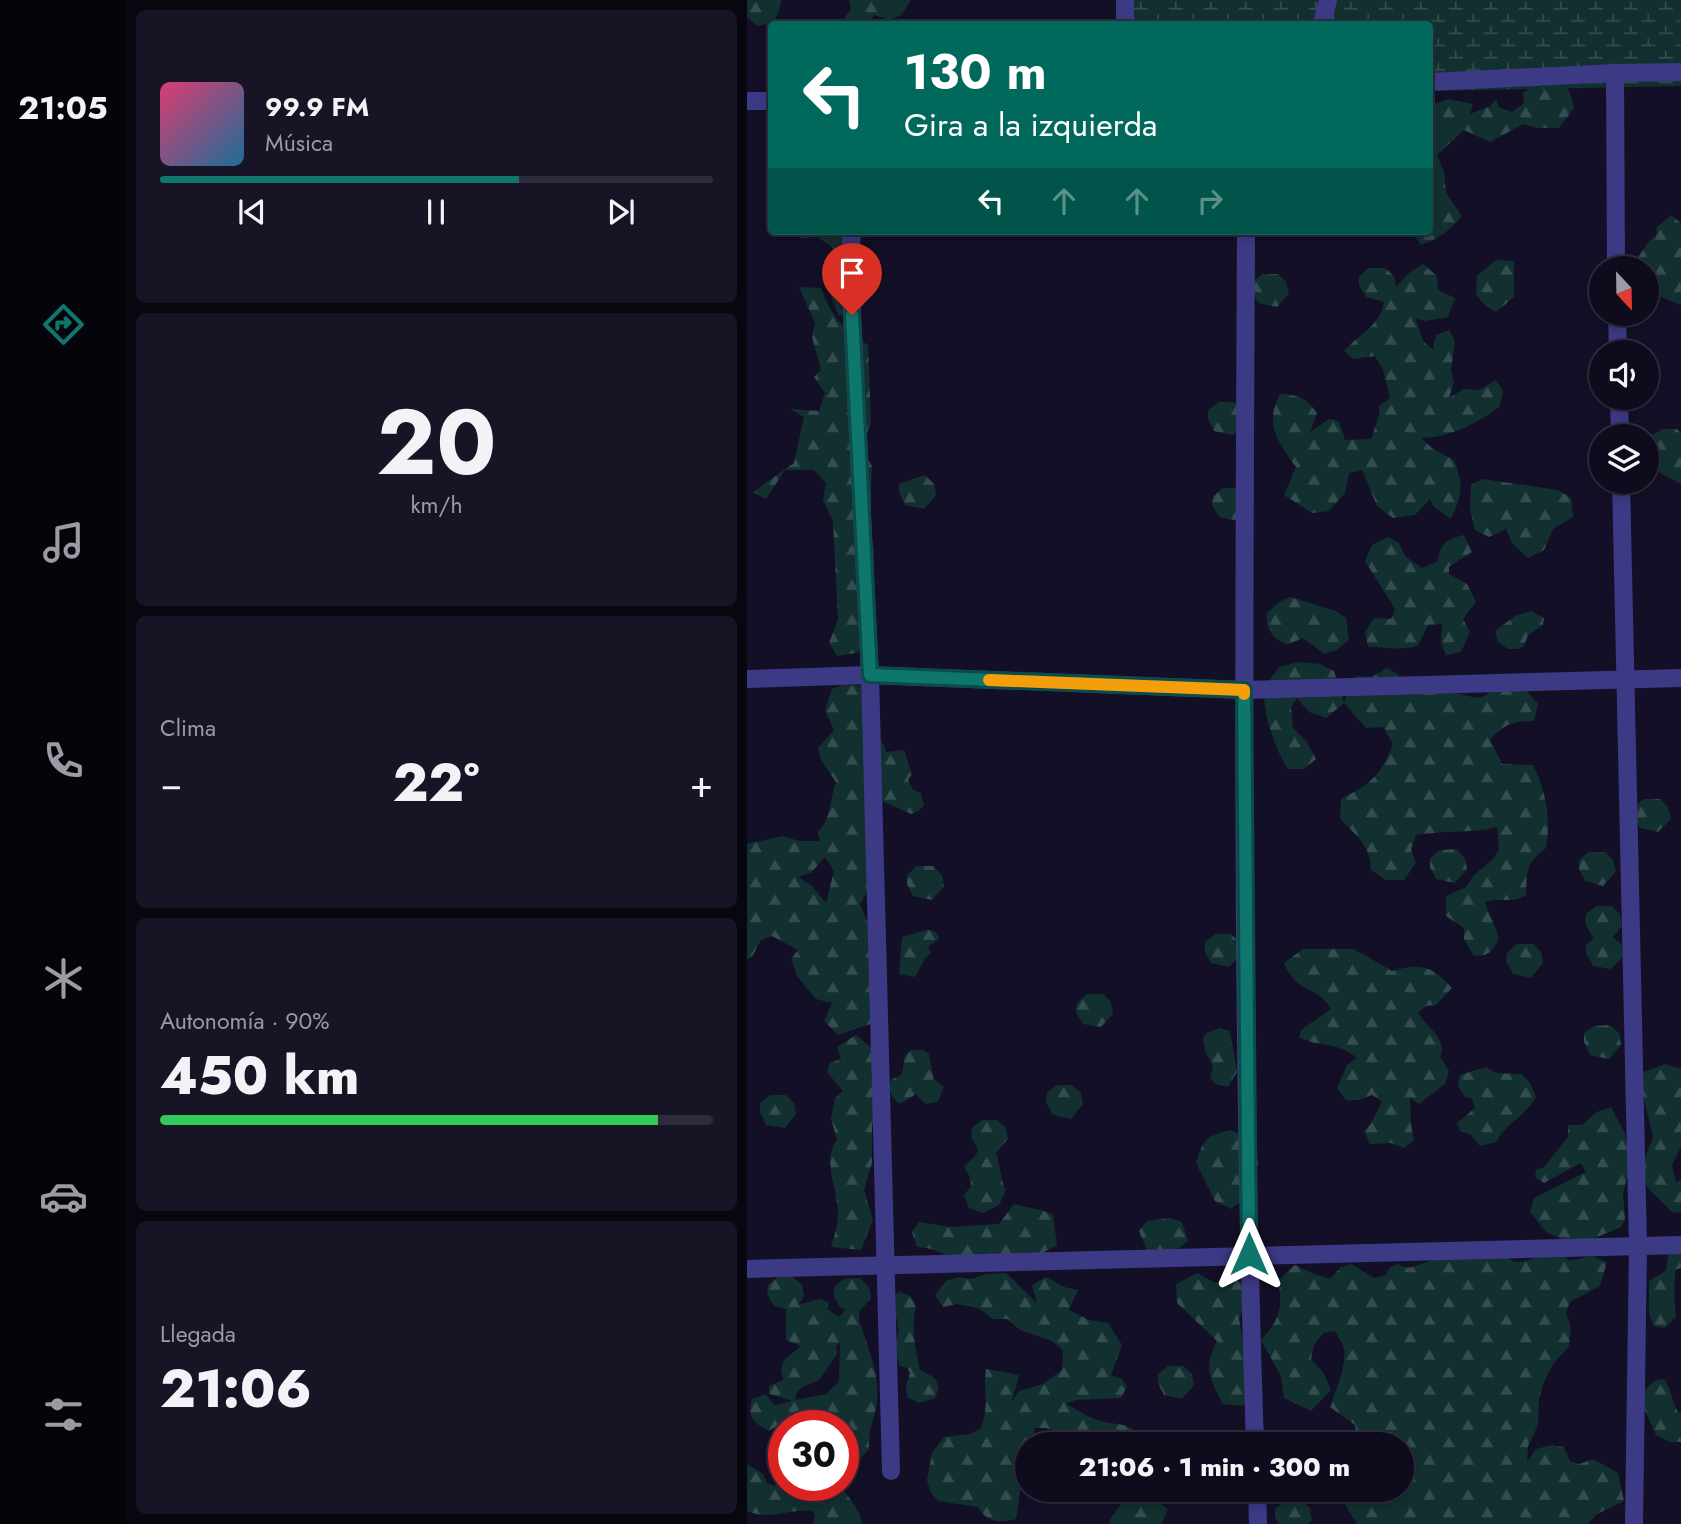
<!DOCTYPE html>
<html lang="es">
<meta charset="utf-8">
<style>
body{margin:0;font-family:Jost,sans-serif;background:#171425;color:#f1f3f6;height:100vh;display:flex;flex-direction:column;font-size:26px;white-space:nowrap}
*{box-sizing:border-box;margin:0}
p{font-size:23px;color:#9b9ba3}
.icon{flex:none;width:38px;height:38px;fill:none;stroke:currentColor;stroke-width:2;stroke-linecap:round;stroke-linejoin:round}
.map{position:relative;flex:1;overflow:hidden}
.sheet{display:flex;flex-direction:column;gap:10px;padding:10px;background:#08060f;width:621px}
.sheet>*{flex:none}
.top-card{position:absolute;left:21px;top:21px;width:665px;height:214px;border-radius:7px;box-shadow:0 4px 10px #0003,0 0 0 2px #2e2b3b;background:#00695c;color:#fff;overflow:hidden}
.needle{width:46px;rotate:158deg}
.tools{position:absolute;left:842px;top:256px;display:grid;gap:14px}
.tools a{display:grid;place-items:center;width:70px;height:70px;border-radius:50%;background:#0e0b1c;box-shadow:0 4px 10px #0003,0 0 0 2px #2e2b3b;font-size:35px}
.speed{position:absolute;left:21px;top:1410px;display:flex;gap:14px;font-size:35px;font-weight:700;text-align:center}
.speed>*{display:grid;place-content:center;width:91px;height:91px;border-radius:50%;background:#0e0b1c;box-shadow:0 4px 10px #0003,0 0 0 2px #2e2b3b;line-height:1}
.speed .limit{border:10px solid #d22;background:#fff;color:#111}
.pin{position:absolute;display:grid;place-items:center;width:60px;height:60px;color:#fff;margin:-72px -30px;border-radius:50% 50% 50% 0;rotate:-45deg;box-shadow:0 0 7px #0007}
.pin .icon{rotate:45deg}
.me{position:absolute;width:77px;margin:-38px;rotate:0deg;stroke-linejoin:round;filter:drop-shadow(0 0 5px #0008)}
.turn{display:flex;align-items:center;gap:24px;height:147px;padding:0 21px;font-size:32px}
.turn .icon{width:91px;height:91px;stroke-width:2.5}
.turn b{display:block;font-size:49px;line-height:60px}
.lanes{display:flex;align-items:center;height:66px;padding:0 21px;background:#0003;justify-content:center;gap:35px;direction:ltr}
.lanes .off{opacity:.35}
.big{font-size:52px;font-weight:800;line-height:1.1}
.sheet .tile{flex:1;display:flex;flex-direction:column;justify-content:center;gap:10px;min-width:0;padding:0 24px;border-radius:10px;background:#171425}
.sheet .dial{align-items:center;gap:0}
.dial b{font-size:91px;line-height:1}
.song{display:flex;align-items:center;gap:21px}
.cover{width:84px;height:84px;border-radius:10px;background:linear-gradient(135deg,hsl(340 70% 55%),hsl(200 70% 35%))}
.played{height:7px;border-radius:4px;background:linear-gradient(90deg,#0f766e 65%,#2e2b3b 65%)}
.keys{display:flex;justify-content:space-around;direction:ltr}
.heat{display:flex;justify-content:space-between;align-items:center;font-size:38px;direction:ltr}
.charge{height:10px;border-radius:5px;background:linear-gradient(90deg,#34c759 90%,#2e2b3b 0)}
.trip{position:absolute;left:268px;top:1432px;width:399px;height:70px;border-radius:35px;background:#0e0b1c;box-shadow:0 4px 10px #0003,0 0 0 2px #2e2b3b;font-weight:800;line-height:70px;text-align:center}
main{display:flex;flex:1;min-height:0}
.dock{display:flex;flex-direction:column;width:126px;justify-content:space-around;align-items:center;background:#06040b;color:#9b9ba3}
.dock .icon{width:49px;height:49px}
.dock .current{color:#0f766e}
.dock b{font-size:32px;color:#f1f3f6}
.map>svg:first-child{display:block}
.forest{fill:url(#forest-firs);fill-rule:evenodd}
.wetland{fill:url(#wetland-marsh)}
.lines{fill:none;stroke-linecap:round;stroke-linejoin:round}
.minor{stroke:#3d3a85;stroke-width:18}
.route-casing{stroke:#0a4d48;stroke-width:18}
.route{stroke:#0f766e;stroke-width:12}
.slow{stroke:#f59e0b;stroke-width:12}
</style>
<main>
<nav class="dock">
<b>21:05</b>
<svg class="icon current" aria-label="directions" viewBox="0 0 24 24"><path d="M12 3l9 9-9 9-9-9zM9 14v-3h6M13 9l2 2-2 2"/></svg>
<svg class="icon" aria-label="music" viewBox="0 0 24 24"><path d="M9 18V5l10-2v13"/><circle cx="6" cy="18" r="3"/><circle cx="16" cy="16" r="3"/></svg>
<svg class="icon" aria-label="phone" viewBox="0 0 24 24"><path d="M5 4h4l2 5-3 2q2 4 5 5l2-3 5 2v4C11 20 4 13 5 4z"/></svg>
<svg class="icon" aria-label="climate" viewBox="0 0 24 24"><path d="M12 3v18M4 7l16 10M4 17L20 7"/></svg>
<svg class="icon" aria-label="car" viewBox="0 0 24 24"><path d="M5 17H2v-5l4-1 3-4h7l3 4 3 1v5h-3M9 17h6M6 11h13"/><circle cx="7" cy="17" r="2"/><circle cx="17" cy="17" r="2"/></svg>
<svg class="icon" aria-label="filters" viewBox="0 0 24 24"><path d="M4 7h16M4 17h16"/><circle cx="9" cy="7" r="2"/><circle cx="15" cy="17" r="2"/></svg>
</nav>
<section class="sheet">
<div class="tile">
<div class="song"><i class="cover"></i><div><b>99.9 FM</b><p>Música</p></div></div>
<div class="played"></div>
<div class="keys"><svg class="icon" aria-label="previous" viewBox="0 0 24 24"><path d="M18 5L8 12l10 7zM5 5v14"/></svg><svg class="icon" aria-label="pause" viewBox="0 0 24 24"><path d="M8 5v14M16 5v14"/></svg><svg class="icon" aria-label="next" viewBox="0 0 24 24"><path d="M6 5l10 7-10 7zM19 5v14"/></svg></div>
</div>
<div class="tile dial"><b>20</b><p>km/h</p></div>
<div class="tile"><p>Clima</p>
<div class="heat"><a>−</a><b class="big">22°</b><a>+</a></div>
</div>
<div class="tile"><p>Autonomía · 90%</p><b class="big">450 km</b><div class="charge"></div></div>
<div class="tile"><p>Llegada</p><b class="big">21:06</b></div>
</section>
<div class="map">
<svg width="934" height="1524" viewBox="0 0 934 1524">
<defs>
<pattern id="forest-firs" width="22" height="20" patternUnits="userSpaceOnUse" patternTransform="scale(1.75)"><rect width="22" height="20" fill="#12302f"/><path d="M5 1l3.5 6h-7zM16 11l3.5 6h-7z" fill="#344d4e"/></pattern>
<pattern id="wetland-marsh" width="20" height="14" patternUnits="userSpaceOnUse" patternTransform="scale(1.75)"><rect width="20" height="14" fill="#12302f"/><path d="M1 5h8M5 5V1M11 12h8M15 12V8" fill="none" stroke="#344d4e"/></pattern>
</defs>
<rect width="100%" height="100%" fill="#130f26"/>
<g class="forest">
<path d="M0 0H34C34 9 30 15 26 23L10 26 0 17Z"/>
<polygon points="102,0 164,0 154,15 143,20 127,15 122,24 93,24 104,9"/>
<path d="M801 74C818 83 824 89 827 108L812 128H789L776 124 743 142 717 130 690 155 697 172 699 193 715 216C703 230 692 239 674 245L667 234 670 231H682L683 102 691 103 701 99 726 104 723 114 743 106 749 99 752 107 765 112 777 103 776 93Z"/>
<polygon points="924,215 934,223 934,305 912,296 900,284 900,268 890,268 888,262 902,241 909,236 910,227"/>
<polygon points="52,231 115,231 113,264 120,284 117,305 105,315 91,315 81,287 86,248 69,236 54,239"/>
<polygon points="749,260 767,261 767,297 749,312 739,306 729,295 730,276"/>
<path d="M676 264 690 276 691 290 708 298 701 317 678 321 668 318 677 342 686 350 689 335 702 330 708 341 704 370 707 383 702 398 717 389 732 390 749 380 756 391 753 406C732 423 701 438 674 438L686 449 707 460C717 486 715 494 704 519L687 507 683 499 668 515 646 518 630 506 615 470 602 473 598 493 582 511 565 513 537 495 549 467C531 442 517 425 533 394 551 395 559 397 570 413L563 432 582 419 592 421 598 440 624 439 632 416V406L643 398 636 370 628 356 606 359 597 351C612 334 633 326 637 302L619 297 612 285V276L622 268H638L647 276 649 287 662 273Z"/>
<polygon points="515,274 531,274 539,282 542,294 530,307 511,303 505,291 505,282"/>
<path d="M52 287 74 288C85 317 95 329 121 345L124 421 115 450 125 466 122 534 127 550V566L118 579 122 638 109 653 90 656 82 643 91 619 86 522 76 500 79 483 67 470H38L19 499 6 492 47 463 57 417 43 409 72 411 78 393 67 377 74 370 65 337 68 323Z"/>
<polygon points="472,402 487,402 496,410 498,422 486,435 467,431 461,419 461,410"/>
<polygon points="915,429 930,429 934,433 934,484 902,467 900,438"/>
<polygon points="178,475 187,484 189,495 177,509 158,505 152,492 152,484"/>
<polygon points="735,479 811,490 824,498 826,517 806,529 797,550 781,558 765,543 759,529 742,537 728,530 723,509 724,485"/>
<polygon points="476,488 492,488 490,521 472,517 465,505 466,496"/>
<path d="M717 535 725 552 702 567V574L720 584 729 602 716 619 723 632 714 652 699 655 694 642 695 624 681 625 671 645C654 652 639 646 621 647L618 632 627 618 644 619 648 609 618 561 625 545 641 537 652 543 658 556 675 568 691 561C693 543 700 539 717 535Z"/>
<path d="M543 597 589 611 599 618 602 640 590 650 577 654 556 638 540 645C526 638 518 630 520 613L532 602Z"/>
<polygon points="784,611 797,618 796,625 781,635 777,646 771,649 761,649 751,642 748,631 768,616"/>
<path d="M552 662 573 664 587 671 597 702 609 676 625 677 640 668 649 673 671 694C683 693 694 692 706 693 730 696 733 705 752 683H773L791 704 787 721C767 721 756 724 743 740L755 764 786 765C799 789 804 821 799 848 779 864 780 869 779 895 766 904 752 897 738 902L752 938C746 951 742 956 727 956L717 939V928L699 916V896L719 887 727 875 746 859 752 850 750 827C723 834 696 830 669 835L664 850 669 863 657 880H639L624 870C623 843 609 837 593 818L594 799C624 784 634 775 646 744L636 727 619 728 597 703 579 718 562 712 550 698 544 707 546 728 560 742 569 759 557 769H541C530 754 514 710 518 691 519 683 527 674 532 667Z"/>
<path d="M95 685 121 686 131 709 126 728 138 747 139 752 157 750 165 774 161 780 166 790 174 793 177 805 172 811 164 814 137 802 131 795 135 780 122 794 128 812V835L123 853 125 884 113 904 126 936 124 971 136 996 135 1008 126 1023 91 1035 77 1021 85 1003 69 999 50 976 44 959 51 950 25 936 14 940 6 955 0 960V844L36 836 52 841H73L71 832C85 817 82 801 89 782L74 760 71 748 87 730 78 710 85 689ZM78 857 87 871 79 903 65 886 51 877 64 873Z"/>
<polygon points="897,799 913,799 921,807 924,819 911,832 893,828 887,816 887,807"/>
<polygon points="709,849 718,858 720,869 708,883 689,879 683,867 683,858 693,850"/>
<polygon points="842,852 858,852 866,860 869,871 856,886 838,881 832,869 832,860"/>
<polygon points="170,866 186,866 195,875 197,886 185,900 166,896 160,884 160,875"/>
<polygon points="849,906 864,906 873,914 875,926 866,937 874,944 876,956 864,969 846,966 839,953 839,945 848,937 845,936 838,923 839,914"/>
<path d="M179 930C187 930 190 932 192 939L181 947 184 953 178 958 168 977 152 974 155 937Z"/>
<polygon points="468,934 484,934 492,942 495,954 482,967 464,963 458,952 458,942"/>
<polygon points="770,944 786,944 794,952 796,963 784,978 766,974 759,961 760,953"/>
<path d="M556 949H607L645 971C674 963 684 965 705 988L689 1005 679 1006 671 1013C680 1028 701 1039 693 1057L702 1071 698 1084 672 1104 663 1098 664 1124 667 1140 657 1148 644 1143 623 1144 617 1131 625 1122 635 1101 625 1095 612 1100H599L590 1088 600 1065 610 1058C587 1039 574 1049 552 1037L554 1030 584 1009C571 985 550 995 537 963Z"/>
<polygon points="340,994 356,994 364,1002 366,1014 354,1027 336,1024 329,1012 330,1003"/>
<polygon points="863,1025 872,1033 874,1045 862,1059 843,1055 837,1042 837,1033 847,1026"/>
<polygon points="473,1028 483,1031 490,1072 481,1087 468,1084 463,1078 466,1066 458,1051 456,1038 460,1033"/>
<path d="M109 1035 126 1049 124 1076 132 1104 125 1126V1163L117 1190 126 1220 114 1250 84 1247C87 1237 91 1225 91 1215 92 1191 74 1159 90 1140L84 1119 88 1098 96 1091 80 1072 83 1063 94 1059 90 1047Z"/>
<path d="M164 1050H176L182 1054 187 1080 197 1086 191 1102 178 1104 169 1094 153 1104C144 1097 141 1092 144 1080L155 1074 158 1055Z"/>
<polygon points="918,1064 934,1069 934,1147 925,1165 929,1183 934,1179 934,1213 925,1212 901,1188 896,1178 895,1165 906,1137 891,1074"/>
<path d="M739 1067 749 1073 775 1074 783 1083 789 1097C777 1118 760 1122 749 1142L733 1146 724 1135 713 1131 710 1123 728 1108 725 1099 718 1097 711 1086 713 1075Z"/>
<polygon points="310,1085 325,1085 334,1093 336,1104 324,1119 306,1115 299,1102 300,1093"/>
<polygon points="23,1095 39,1095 47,1103 49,1114 38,1128 19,1125 13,1112 13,1103"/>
<polygon points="864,1107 878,1134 884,1162 876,1193 878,1220 874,1227 831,1245 800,1233 783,1212 787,1198 839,1172 834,1163 797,1183 788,1177 789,1170 797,1167 821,1137 821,1125 835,1125 850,1112"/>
<path d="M235 1120H250L259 1128 261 1139 249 1153C253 1164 254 1183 259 1190L252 1205 236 1213 222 1208 217 1195 224 1186 223 1177 217 1167 229 1155 231 1150 224 1137 225 1128Z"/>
<path d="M483 1130 508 1141 511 1164 493 1202 484 1209 468 1201 449 1163C457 1138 458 1137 483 1130Z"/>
<path d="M267 1204 297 1211 306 1215 310 1245 284 1259 254 1263 238 1253C198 1269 203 1248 170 1247L165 1232 172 1222 203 1227 252 1224Z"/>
<polygon points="423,1218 435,1222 441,1241 420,1257 400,1250 392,1231 400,1221"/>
<path d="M934 1246V1268L928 1270C928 1286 926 1301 929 1317L917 1328 907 1326 902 1314V1281C925 1268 917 1273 922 1251Z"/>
<path d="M812 1251 822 1261 844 1256 860 1262 853 1286 823 1302 819 1312 824 1328 822 1346 806 1364 796 1384 792 1400 791 1425 781 1446 780 1462 789 1449 805 1445 817 1447 823 1461 832 1464 846 1459 871 1473 877 1501 850 1514 840 1524H610L596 1501 570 1493 568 1489H654V1444H610L608 1425 583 1407C588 1390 602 1363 596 1346 595 1341 590 1336 588 1331L576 1333 567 1345 564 1359 576 1372 584 1390 564 1411 537 1398 534 1376 514 1340C533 1318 536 1310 531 1280L548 1265 567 1274 583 1279 594 1267 604 1264 627 1278 639 1275 642 1268 651 1264C663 1273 674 1262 687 1260 706 1257 735 1253 754 1255 759 1256 764 1261 769 1262 781 1263 797 1252 812 1251Z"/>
<path d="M259 1273 290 1303 285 1285 299 1277 317 1287 331 1290 322 1310 342 1320 361 1323 375 1345 364 1375 375 1379 380 1387 374 1398 329 1400 319 1404C329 1409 339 1416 350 1420 367 1426 390 1420 395 1444H339L325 1435 298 1428H287L286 1444H280V1456L275 1457 272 1465 274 1487 269 1519C253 1523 240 1523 231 1507L191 1501 183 1491 180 1480 185 1453 197 1437 223 1434 233 1429C243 1409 236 1390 239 1369L272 1375 265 1401 272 1391 296 1384 315 1370 316 1350 305 1341 273 1330 260 1319H246L231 1308 210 1304 196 1307 188 1295 199 1281 212 1277 224 1279 239 1274Z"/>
<path d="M451 1273C456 1276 462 1280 467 1282 485 1286 489 1269 501 1294L492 1319 505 1393 495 1406 476 1404C463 1379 456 1368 470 1341L430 1303 429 1284Z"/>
<path d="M31 1277H46L55 1285 57 1296 51 1305 72 1299 82 1302 80 1309 92 1317 99 1309 93 1308 87 1296V1287L97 1279 113 1278 122 1287 124 1298 112 1312V1320C120 1345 133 1373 130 1401 128 1419 121 1428 122 1449L110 1462 96 1467V1426H64V1416H46L22 1431C6 1422 0 1418 5 1399L19 1394 27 1405 46 1401 22 1394V1386L36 1380 34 1368 37 1360 54 1346 39 1340V1309L27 1306 20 1294 21 1285ZM93 1342 92 1382 79 1394 48 1400C51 1382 61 1388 73 1379 75 1377 87 1358 90 1354L89 1347Z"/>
<path d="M153 1292 163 1296 169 1305C164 1326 168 1349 173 1370L188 1378 192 1387 188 1398 172 1403 160 1397 159 1385 163 1373 160 1368 153 1366 147 1346C153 1335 153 1322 146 1311L148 1295Z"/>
<polygon points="421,1366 436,1366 445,1374 447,1385 435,1399 417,1395 411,1383 411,1374"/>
<path d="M917 1379C925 1390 924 1401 931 1412L934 1413V1442H923L909 1435 895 1404V1392L909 1380Z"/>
<path d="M0 1464 16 1474 20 1483C39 1491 57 1484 75 1492L84 1486 95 1487C102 1499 114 1511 115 1524H66L68 1516 66 1511C43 1508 22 1521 0 1511Z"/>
<polygon points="380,1495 407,1499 421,1509 414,1524 363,1524 362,1521"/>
<polygon points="539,1500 554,1500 563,1508 565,1520 561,1524 532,1524 528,1517 528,1509"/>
</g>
<polygon class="wetland" points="379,0 934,0 934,86 683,91 682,24 376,24"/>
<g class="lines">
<g class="minor">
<polyline points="378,0 378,24"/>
<polyline points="575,24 581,0"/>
<polyline points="868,73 869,268"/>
<polyline points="682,82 868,73 934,72"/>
<polyline points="0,101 24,101"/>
<polyline points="104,231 105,315 123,675 144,1471"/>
<path d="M499 231C497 635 494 1040 508 1444"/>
<polyline points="870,313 871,352"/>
<polyline points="872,397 873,436"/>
<polyline points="874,481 891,1246 887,1524"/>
<polyline points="0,679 123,675 497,690 934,678"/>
<polyline points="0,1269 934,1245"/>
<polyline points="510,1489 511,1524"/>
</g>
</g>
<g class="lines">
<defs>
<polyline id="route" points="105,315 123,675 497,690 502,1254"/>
</defs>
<use href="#route" class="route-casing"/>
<use href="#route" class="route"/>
<polyline class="slow" points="242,680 497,690 497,694"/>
</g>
</svg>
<div class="tools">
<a><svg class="needle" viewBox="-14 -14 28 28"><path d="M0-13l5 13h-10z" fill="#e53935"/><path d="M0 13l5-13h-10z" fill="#9b9ba3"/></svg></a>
<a><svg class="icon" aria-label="sound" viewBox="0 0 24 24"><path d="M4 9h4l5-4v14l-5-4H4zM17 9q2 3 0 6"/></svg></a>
<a><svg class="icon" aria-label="layers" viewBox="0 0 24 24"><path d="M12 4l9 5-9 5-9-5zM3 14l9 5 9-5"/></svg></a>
</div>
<div class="speed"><div class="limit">30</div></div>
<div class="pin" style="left:105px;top:315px;background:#d93025"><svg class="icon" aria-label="arrive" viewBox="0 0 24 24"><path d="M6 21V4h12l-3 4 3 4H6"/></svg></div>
<svg class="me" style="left:502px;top:1254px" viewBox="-20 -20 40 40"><path d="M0-17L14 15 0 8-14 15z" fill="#0f766e" stroke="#fff" stroke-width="4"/></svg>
<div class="trip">21:06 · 1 min · 300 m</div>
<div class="top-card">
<div class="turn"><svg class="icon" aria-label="left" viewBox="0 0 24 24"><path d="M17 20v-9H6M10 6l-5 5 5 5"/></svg><div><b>130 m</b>Gira a la izquierda</div></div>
<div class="lanes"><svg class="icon" aria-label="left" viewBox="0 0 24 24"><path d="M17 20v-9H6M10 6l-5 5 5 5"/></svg><svg class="icon off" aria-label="ahead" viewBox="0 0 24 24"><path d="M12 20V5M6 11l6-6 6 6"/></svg><svg class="icon off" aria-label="ahead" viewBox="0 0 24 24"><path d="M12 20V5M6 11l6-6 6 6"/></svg><svg class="icon off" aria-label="right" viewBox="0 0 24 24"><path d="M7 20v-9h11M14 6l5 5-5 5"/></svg></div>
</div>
</div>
</main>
